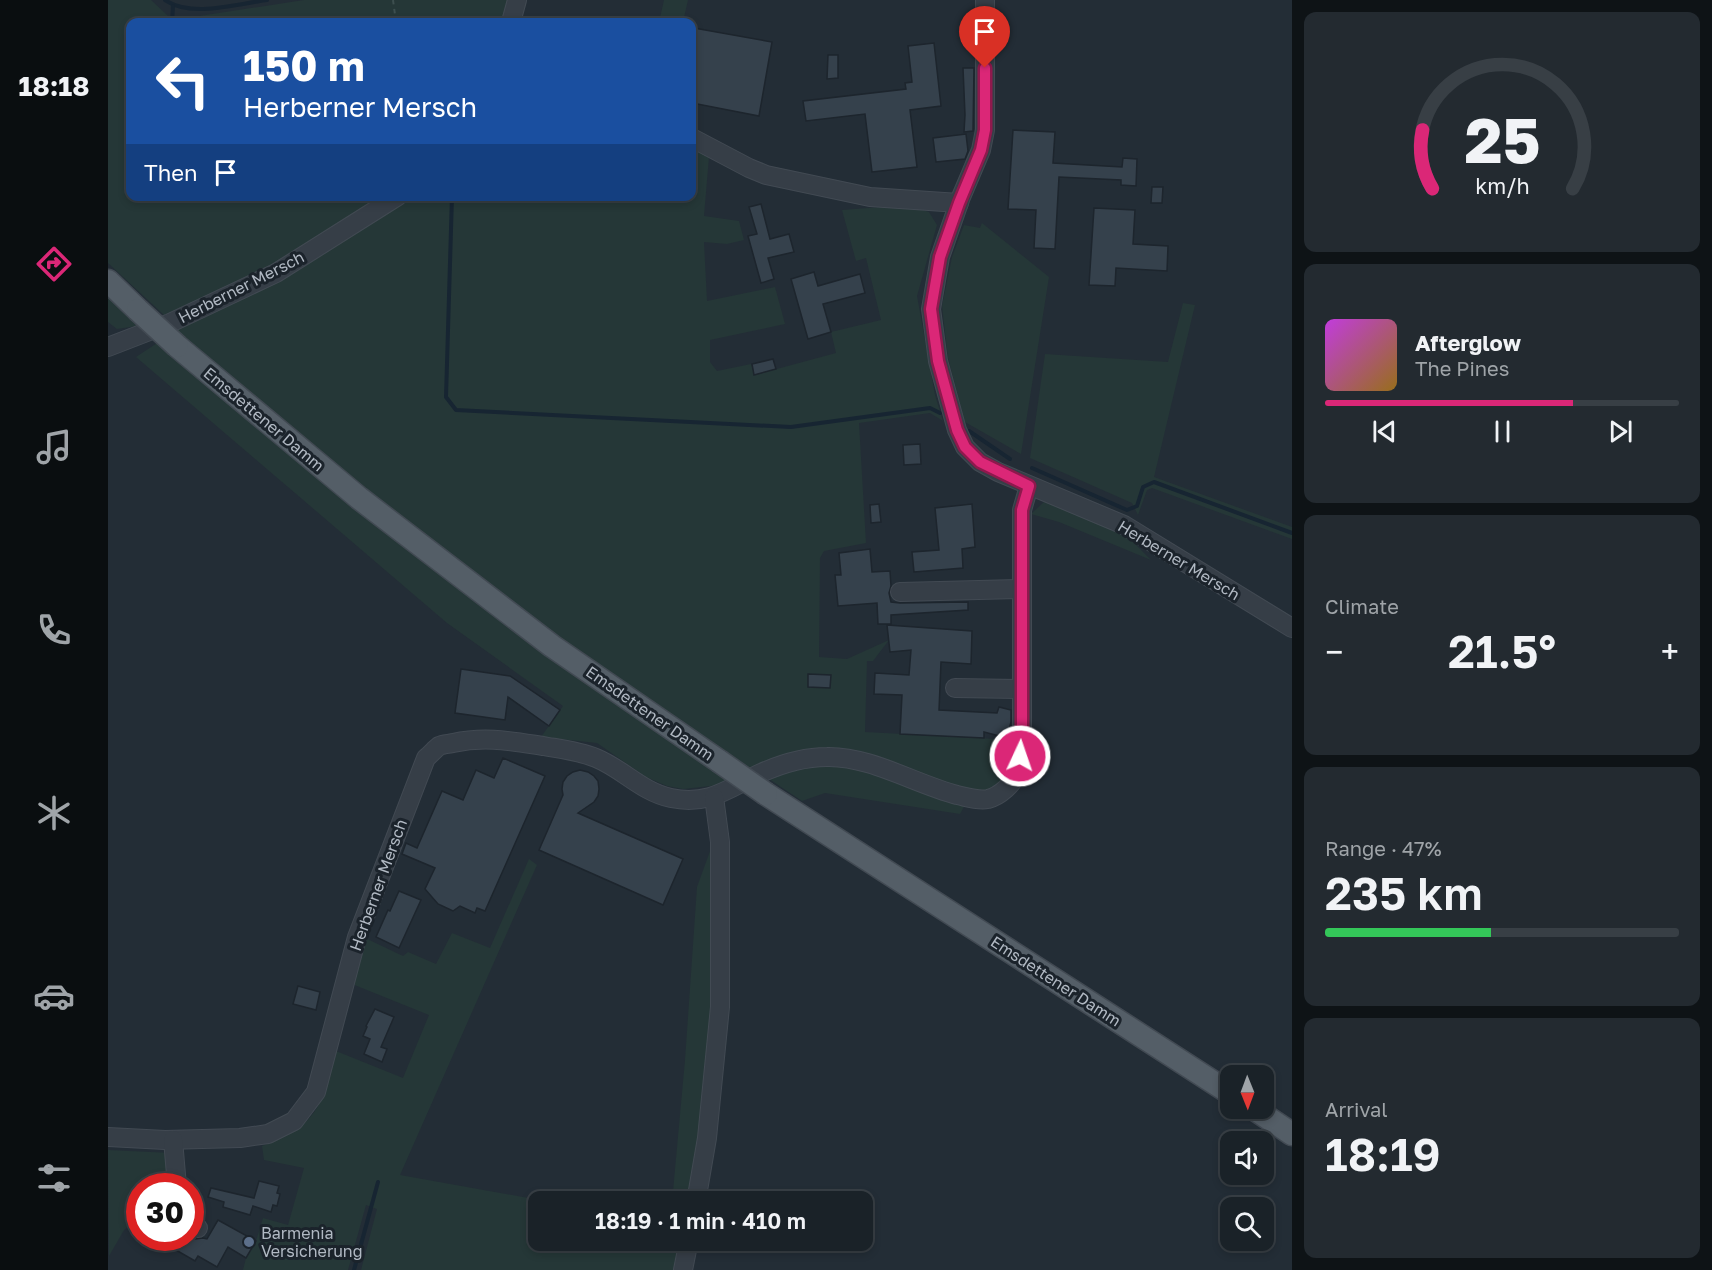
<!DOCTYPE html>
<meta charset="utf-8">
<style>
body{margin:0;font-family:"Golos Text",sans-serif;background:#232a30;color:#f1f3f6;height:100vh;display:flex;flex-direction:column;font-size:22px;white-space:nowrap}
*{box-sizing:border-box;margin:0}
p{font-size:20px;color:#9fa4a8}
.icon{flex:none;width:33px;height:33px;fill:none;stroke:currentColor;stroke-width:2;stroke-linecap:round;stroke-linejoin:round}
.map{position:relative;flex:1;overflow:hidden}
.panel{display:flex;flex-direction:column;gap:12px;padding:12px;background:#0e1316;width:420px}
.panel>*{flex:none}
.hud{position:absolute;left:18px;top:18px;width:570px;height:183px;border-radius:12px;box-shadow:0 3px 9px #0003,0 0 0 2px #383f45;background:#1a4fa0;color:#fff;overflow:hidden}
.needle{width:39px;rotate:179deg}
.tools{position:absolute;left:1112px;top:1065px;display:grid;gap:12px}
.tools a{display:grid;place-items:center;width:54px;height:54px;border-radius:12px;background:#1a2228;box-shadow:0 3px 9px #0003,0 0 0 2px #383f45;font-size:30px}
.speed{position:absolute;left:18px;top:1173px;display:flex;gap:12px;font-size:30px;font-weight:700;text-align:center}
.speed>*{display:grid;place-content:center;width:78px;height:78px;border-radius:50%;background:#1a2228;box-shadow:0 3px 9px #0003,0 0 0 2px #383f45;line-height:1}
.speed .limit{border:9px solid #d22;background:#fff;color:#111}
.pin{position:absolute;display:grid;place-items:center;width:51px;height:51px;color:#fff;margin:-62px -26px;border-radius:50% 50% 50% 0;rotate:-45deg;box-shadow:0 0 6px #0007}
.pin .icon{rotate:45deg}
.me{position:absolute;width:66px;margin:-33px;rotate:3deg;stroke-linejoin:round;filter:drop-shadow(0 0 4px #0008)}
.turn{display:flex;align-items:center;gap:21px;height:126px;padding:0 18px;font-size:27px}
.turn .icon{width:78px;height:78px;stroke-width:2.5}
.turn b{display:block;font-size:42px;line-height:51px}
.then{display:flex;align-items:center;height:57px;padding:0 18px;background:#0003;gap:12px;font-size:22px}
.big{font-size:45px;font-weight:600;line-height:1.1}
.panel .card{flex:1;display:flex;flex-direction:column;justify-content:center;gap:9px;min-width:0;padding:0 21px;border-radius:12px;background:#232a30}
.panel .dial{align-items:center;gap:0}
.dial svg{height:156px;overflow:visible;fill:none;stroke:#383f45;stroke-width:7;stroke-linecap:round;text-anchor:middle}
.dial text{fill:#f1f3f6;stroke:none}
.song{display:flex;align-items:center;gap:18px}
.cover{width:72px;height:72px;border-radius:9px;background:linear-gradient(135deg,hsl(290 70% 55%),hsl(40 70% 35%))}
.played{height:6px;border-radius:3px;background:linear-gradient(90deg,#db2777 70%,#383f45 70%)}
.keys{display:flex;justify-content:space-around;direction:ltr}
.heat{display:flex;justify-content:space-between;align-items:center;font-size:33px;direction:ltr}
.charge{height:9px;border-radius:4px;background:linear-gradient(90deg,#34c759 47%,#383f45 0)}
.trip{position:absolute;left:420px;top:1191px;width:345px;height:60px;border-radius:12px;background:#1a2228;box-shadow:0 3px 9px #0003,0 0 0 2px #383f45;font-weight:600;line-height:60px;text-align:center}
main{display:flex;flex:1;min-height:0}
.dock{display:flex;flex-direction:column;width:108px;justify-content:space-around;align-items:center;background:#0a0e10;color:#9fa4a8}
.dock .icon{width:42px;height:42px}
.dock .active{color:#db2777}
.dock b{font-size:27px;color:#f1f3f6}
.map>svg:first-child{display:block}
.green{fill:#253737}
.lines{fill:none;stroke-linecap:round;stroke-linejoin:round}
.stream{stroke:#172532;stroke-width:4}
.building{fill:#35414c;stroke:#1d252d;stroke-width:1.5}
.minor-casing{stroke:#424a53;stroke-width:20}
.major-casing{stroke:#424a53;stroke-width:25}
.path{stroke:#3d4f4f;stroke-width:2;stroke-dasharray:4.5 4.5;stroke-linecap:butt}
.minor{stroke:#363e47;stroke-width:18}
.major{stroke:#545e67;stroke-width:22}
.major-bridge-casing{stroke:#424a53;stroke-width:25;stroke-linecap:butt}
.major-bridge{stroke:#545e67;stroke-width:22}
.route-casing{stroke:#8e194d;stroke-width:15}
.route{stroke:#db2777;stroke-width:10}
.service-dot{fill:#5c6f8a;stroke:#1b232b;stroke-width:2}
.labels{text-anchor:middle;dominant-baseline:central;stroke-width:6;stroke-linejoin:round;paint-order:stroke}
.street-label{font-size:16px;fill:#b1b9c3;stroke:#1b232b}
.poi-label{font-size:16px;fill:#b1b9c3;stroke:#1b232b;text-anchor:start}
</style>
<main>
<nav class="dock">
<b>18:18</b>
<svg class="icon active" aria-label="directions" viewBox="0 0 24 24"><path d="M12 3l9 9-9 9-9-9zM9 14v-3h6M13 9l2 2-2 2"/></svg>
<svg class="icon" aria-label="music" viewBox="0 0 24 24"><path d="M9 18V5l10-2v13"/><circle cx="6" cy="18" r="3"/><circle cx="16" cy="16" r="3"/></svg>
<svg class="icon" aria-label="phone" viewBox="0 0 24 24"><path d="M5 4h4l2 5-3 2q2 4 5 5l2-3 5 2v4C11 20 4 13 5 4z"/></svg>
<svg class="icon" aria-label="climate" viewBox="0 0 24 24"><path d="M12 3v18M4 7l16 10M4 17L20 7"/></svg>
<svg class="icon" aria-label="car" viewBox="0 0 24 24"><path d="M5 17H2v-5l4-1 3-4h7l3 4 3 1v5h-3M9 17h6M6 11h13"/><circle cx="7" cy="17" r="2"/><circle cx="17" cy="17" r="2"/></svg>
<svg class="icon" aria-label="filters" viewBox="0 0 24 24"><path d="M4 7h16M4 17h16"/><circle cx="9" cy="7" r="2"/><circle cx="15" cy="17" r="2"/></svg>
</nav>
<div class="map">
<svg width="1184" height="1270" viewBox="0 0 1184 1270">
<rect width="100%" height="100%" fill="#232d36"/>
<g class="green">
<polygon points="0,0 43,0 60,16 59,22 22,22 22,196 273,197 173,260 122,286 56,315 0,263"/>
<polygon points="196,0 403,0 398,22 69,22 69,17 85,17"/>
<polygon points="556,0 580,0 575,22 551,22"/>
<polygon points="584,147 601,157 596,216 631,221 636,240 619,244 596,242 599,301 667,287 677,324 602,340 602,362 609,371 643,364 647,375 728,353 723,332 773,320 758,258 748,261 734,210 800,205 821,212 829,225 809,296 827,395 835,421 822,413 751,423 758,543 716,551 712,558 711,657 739,659 781,640 765,661 759,661 757,732 907,740 904,768 895,784 882,793 864,792 852,814 717,793 694,801 649,771 621,784 575,789 559,786 538,777 489,743 433,737 455,706 339,623 28,357 90,316 142,295 186,273 304,197 584,196"/>
<polygon points="874,223 941,277 913,454 857,422 840,358 834,306 844,257 856,225 872,228"/>
<polygon points="0,298 29,326 9,329 0,322"/>
<polygon points="1075,303 1087,305 1046,477 1184,527 1184,539 1044,488 1039,490 1030,515 1024,503 922,458 937,354 1060,362"/>
<polygon points="936,502 948,503 1022,539 1043,560 951,522 923,514"/>
<polygon points="605,843 607,1003 583,1201 564,1202 577,1060 589,887"/>
<path d="M421 859 429 865 292 1175 437 1201 430 1202V1240L576 1241 570 1270H253L269 1209 258 1205 240 1270H135L138 1258 148 1241 155 1218 180 1225 196 1168 156 1160 154 1146C209 1127 215 1104 228 1051L295 1078 321 1015 244 984 255 937 295 956 300 952 328 964 344 933 382 948Z"/>
<polygon points="0,1150 64,1153 67,1186 32,1186 31,1217 16,1230 1,1256"/>
</g>
<g class="lines">
<g class="stream">
<path d="M57 0C83 18 129 4 159 0"/>
<polyline points="64,22 65,6"/>
<polyline points="344,196 338,397 348,410 683,427 822,408 832,413"/>
<polyline points="861,431 902,459"/>
<polyline points="924,468 1019,510 1029,506 1035,487 1046,482 1184,533"/>
<polyline points="246,1270 270,1182"/>
</g>
</g>
<g class="building">
<polygon points="586,28 664,42 651,116 584,103 584,40"/>
<polygon points="826,43 833,106 802,110 809,167 764,172 757,114 698,121 695,101 798,89 797,83 804,82 800,46"/>
<polygon points="720,55 730,55 730,78 719,79"/>
<polygon points="855,68 866,68 865,131 856,132 857,115"/>
<polygon points="905,130 947,132 945,163 1014,167 1015,158 1029,159 1028,186 1013,185 1013,180 951,177 947,249 926,248 928,210 900,209"/>
<polygon points="858,134 860,151 857,159 828,162 825,138"/>
<polygon points="1044,187 1055,187 1054,203 1043,203"/>
<polygon points="653,204 662,239 681,234 686,252 660,258 666,279 653,283 640,236 649,234 641,207"/>
<polygon points="986,208 1027,210 1025,244 1060,246 1059,271 1008,268 1007,286 981,285"/>
<polygon points="706,272 710,286 752,274 757,293 715,304 723,332 700,339 683,279"/>
<polygon points="665,359 668,369 646,375 644,364"/>
<polygon points="812,444 813,464 796,465 795,445"/>
<polygon points="771,504 773,522 763,523 762,505"/>
<polygon points="864,504 867,547 854,549 855,568 806,572 804,552 831,550 827,508"/>
<polygon points="762,549 764,572 782,571 783,586 781,593 783,602 792,603 860,602 860,610 783,615 783,624 770,624 769,603 730,606 727,575 733,575 731,553"/>
<polygon points="779,625 864,631 863,664 833,662 831,710 889,713 891,707 903,710 903,722 899,738 876,732 876,738 792,734 794,695 766,694 767,673 801,675 803,650 782,652"/>
<polygon points="353,669 402,676 452,710 441,726 400,697 397,720 347,713"/>
<polygon points="700,674 723,675 722,688 700,687"/>
<polygon points="395,758 437,776 377,911 369,908 367,913 352,906 345,911 330,904 317,889 327,868 294,854 298,843 309,848 334,791 355,800 368,770 386,778"/>
<polygon points="472,770 480,772 486,776 490,781 491,789 490,796 486,802 470,813 575,859 555,905 431,850 455,795 454,789 455,782 459,776 465,772"/>
<polygon points="291,891 313,900 291,948 268,937 280,910 282,911"/>
<polygon points="190,986 212,992 208,1010 185,1004"/>
<polygon points="267,1009 286,1017 273,1047 279,1049 274,1062 256,1054 262,1039 255,1036 259,1027 258,1026"/>
<polygon points="151,1181 171,1186 169,1193 172,1194 169,1206 165,1205 163,1212 145,1206 142,1215 115,1207 116,1202 100,1197 103,1188 146,1198"/>
<polygon points="110,1220 148,1241 138,1258 120,1247 109,1267 90,1256 87,1261 47,1238 82,1238 82,1236 87,1239 95,1238 99,1239"/>
</g>
<g class="lines">
<defs>
<g id="minor">
<polyline points="877,0 877,130 873,150 853,197 832,257 823,309 830,361 849,430 857,447 872,462 890,472 1016,525 1184,628"/>
<polyline points="403,22 409,0"/>
<polyline points="584,138 641,168 658,175 762,197 851,203"/>
<polyline points="0,347 62,323 168,273 290,196"/>
<polyline points="792,592 914,589"/>
<polyline points="847,688 913,689"/>
<path d="M0 1137 57 1140 132 1138 160 1134 186 1121 208 1092 249 937 318 758C322 755 327 749 331 746 335 744 341 744 345 743 377 736 402 741 435 746 452 749 471 751 488 758 515 769 534 792 563 798 601 806 621 788 653 773 673 764 696 757 719 757 762 756 807 784 849 795 859 797 869 801 880 799 892 796 905 784 910 772 914 764 913 750 914 741V510L921 486"/>
<polyline points="65,1140 69,1186"/>
<polyline points="588,1202 599,1138 612,1007 612,842 606,797"/>
<polyline points="82,1219 90,1228"/>
<polyline points="575,1270 581,1240"/>
</g>
<g id="major">
<polyline points="0,281 30,310"/>
<polyline points="69,346 251,498 444,646 611,761"/>
<polyline points="658,794 1122,1093"/>
<polyline points="1145,1108 1184,1134"/>
</g>
</defs>
<use href="#minor" class="minor-casing"/>
<use href="#major" class="major-casing"/>
<polyline class="path" points="285,0 288,22"/>
<use href="#minor" class="minor"/>
<use href="#major" class="major"/>
<defs>
<g id="major-bridge">
<polyline points="30,310 69,346"/>
<polyline points="611,761 658,794"/>
</g>
</defs>
<use href="#major-bridge" class="major-bridge-casing"/>
<use href="#major-bridge" class="major-bridge"/>
</g>
<g class="lines">
<defs>
<polyline id="route" points="877,68 877,130 873,150 851,203 832,257 823,309 830,361 849,430 857,447 872,462 921,486 914,510 914,741 912,756"/>
</defs>
<use href="#route" class="route-casing"/>
<use href="#route" class="route"/>
</g>
<circle class="service-dot" cx="141" cy="1242" r="6"/>
<g class="labels">
<g class="street-label">
<text transform="translate(133 287) rotate(-27)">Herberner Mersch</text>
<text transform="translate(156 419) rotate(40)">Emsdettener Damm</text>
<text transform="translate(1071 560) rotate(31)">Herberner Mersch</text>
<text transform="translate(542 713) rotate(35)">Emsdettener Damm</text>
<text transform="translate(270 885) rotate(-70)">Herberner Mersch</text>
<text transform="translate(948 981) rotate(33)">Emsdettener Damm</text>
</g>
<g class="poi-label">
<text x="153" y="1233">Barmenia<tspan x="153" dy="18">Versicherung</tspan></text>
</g>
</g>
</svg>
<div class="tools">
<a><svg class="needle" viewBox="-14 -14 28 28"><path d="M0-13l5 13h-10z" fill="#e53935"/><path d="M0 13l5-13h-10z" fill="#9fa4a8"/></svg></a>
<a><svg class="icon" aria-label="sound" viewBox="0 0 24 24"><path d="M4 9h4l5-4v14l-5-4H4zM17 9q2 3 0 6"/></svg></a>
<a><svg class="icon" aria-label="search" viewBox="0 0 24 24"><circle cx="10" cy="10" r="6"/><path d="M15 15l6 6"/></svg></a>
</div>
<div class="speed"><div class="limit">30</div></div>
<div class="pin" style="left:877px;top:68px;background:#d93025"><svg class="icon" aria-label="arrive" viewBox="0 0 24 24"><path d="M6 21V4h12l-3 4 3 4H6"/></svg></div>
<svg class="me" style="left:912px;top:756px" viewBox="-20 -20 40 40"><circle r="17" fill="#db2777" stroke="#fff" stroke-width="3"/><path d="M0-11L8 9 0 5-8 9z" fill="#fff"/></svg>
<div class="trip">18:19 · 1 min · 410 m</div>
<div class="hud">
<div class="turn"><svg class="icon" aria-label="left" viewBox="0 0 24 24"><path d="M17 20v-9H6M10 6l-5 5 5 5"/></svg><div><b>150 m</b>Herberner Mersch</div></div>
<div class="then">Then<svg class="icon" aria-label="arrive" viewBox="0 0 24 24"><path d="M6 21V4h12l-3 4 3 4H6"/></svg></div>
</div>
</div>
<section class="panel">
<div class="card dial"><svg viewBox="0 0 100 80">
<path d="M14 69A42 42 0 1 1 86 69"/>
<path d="M14 69A42 42 0 0 1 9 39" stroke="#db2777"/>
<text x="50" y="56" font-size="32" font-weight="700">25</text>
<text x="50" y="72" font-size="11">km/h</text>
</svg></div>
<div class="card">
<div class="song"><i class="cover"></i><div><b>Afterglow</b><p>The Pines</p></div></div>
<div class="played"></div>
<div class="keys"><svg class="icon" aria-label="previous" viewBox="0 0 24 24"><path d="M18 5L8 12l10 7zM5 5v14"/></svg><svg class="icon" aria-label="pause" viewBox="0 0 24 24"><path d="M8 5v14M16 5v14"/></svg><svg class="icon" aria-label="next" viewBox="0 0 24 24"><path d="M6 5l10 7-10 7zM19 5v14"/></svg></div>
</div>
<div class="card"><p>Climate</p>
<div class="heat"><a>−</a><b class="big">21.5°</b><a>+</a></div>
</div>
<div class="card"><p>Range · 47%</p><b class="big">235 km</b><div class="charge"></div></div>
<div class="card"><p>Arrival</p><b class="big">18:19</b></div>
</section>
</main>
